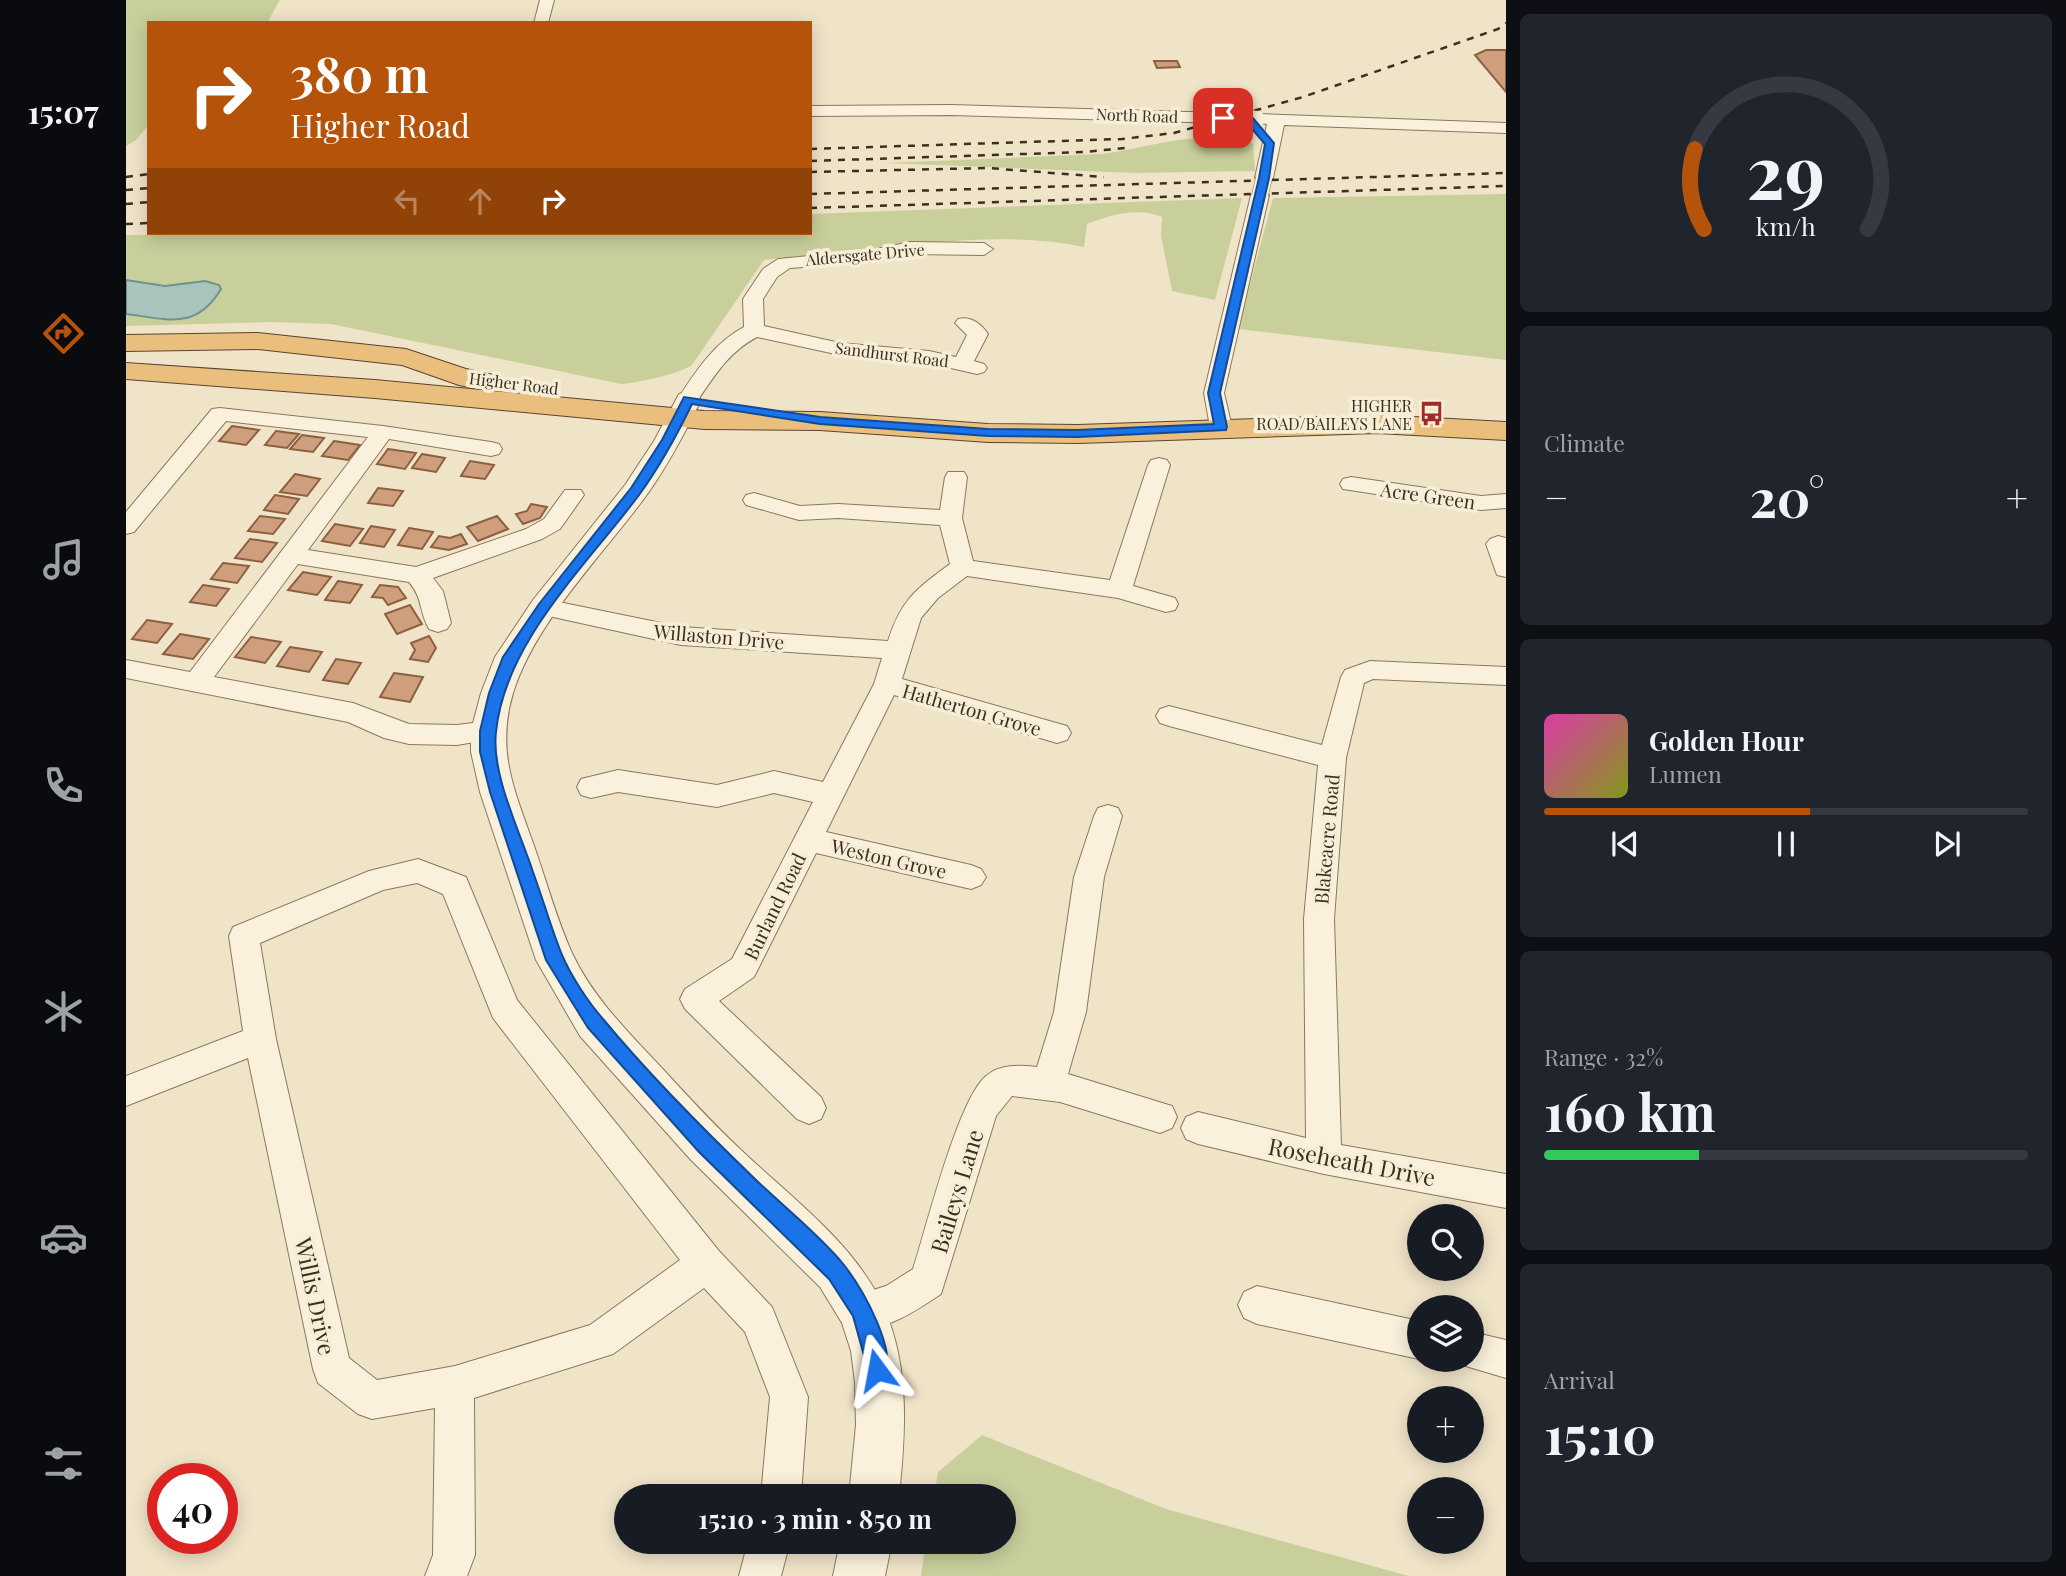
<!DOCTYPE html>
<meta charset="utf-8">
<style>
body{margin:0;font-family:"Playfair Display",serif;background:#20242c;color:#f1f3f6;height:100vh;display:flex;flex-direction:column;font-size:26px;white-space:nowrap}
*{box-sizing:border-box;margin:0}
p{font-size:23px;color:#9ea1a6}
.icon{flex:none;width:38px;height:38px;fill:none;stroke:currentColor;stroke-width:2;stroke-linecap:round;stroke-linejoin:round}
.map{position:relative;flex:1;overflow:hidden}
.sheet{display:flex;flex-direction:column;gap:14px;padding:14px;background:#0d0f14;width:560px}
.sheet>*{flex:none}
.top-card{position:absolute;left:21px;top:21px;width:665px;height:214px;border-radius:0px;box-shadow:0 4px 18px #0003;background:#b45309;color:#fff;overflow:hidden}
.fabs{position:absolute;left:1281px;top:1204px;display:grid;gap:14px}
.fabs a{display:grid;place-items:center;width:77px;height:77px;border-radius:50%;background:#171b24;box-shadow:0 4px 18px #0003;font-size:35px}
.speed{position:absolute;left:21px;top:1463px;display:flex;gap:14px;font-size:35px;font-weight:700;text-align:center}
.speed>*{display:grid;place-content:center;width:91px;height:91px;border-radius:50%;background:#171b24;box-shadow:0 4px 18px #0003;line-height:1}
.speed .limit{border:10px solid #d22;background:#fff;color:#111}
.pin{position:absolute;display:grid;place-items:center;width:60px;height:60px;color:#fff;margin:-30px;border-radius:14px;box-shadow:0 4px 10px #0006}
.me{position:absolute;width:77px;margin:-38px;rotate:347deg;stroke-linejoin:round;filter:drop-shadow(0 0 5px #0008)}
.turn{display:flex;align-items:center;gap:24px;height:147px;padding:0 28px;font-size:32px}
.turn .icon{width:91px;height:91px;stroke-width:2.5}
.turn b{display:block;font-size:49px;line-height:60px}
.lanes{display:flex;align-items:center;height:66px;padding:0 28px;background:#0003;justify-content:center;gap:35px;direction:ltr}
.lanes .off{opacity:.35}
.big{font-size:52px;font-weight:700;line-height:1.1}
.sheet .card{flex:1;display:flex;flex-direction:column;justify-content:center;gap:10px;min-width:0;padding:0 24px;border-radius:10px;background:#20242c}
.sheet .dial{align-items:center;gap:0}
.dial svg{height:182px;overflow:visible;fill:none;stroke:#363941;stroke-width:7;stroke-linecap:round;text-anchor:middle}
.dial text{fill:#f1f3f6;stroke:none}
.song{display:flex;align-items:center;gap:21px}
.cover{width:84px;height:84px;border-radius:10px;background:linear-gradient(135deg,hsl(320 70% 55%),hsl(70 70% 35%))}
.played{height:7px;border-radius:4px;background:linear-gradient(90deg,#b45309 55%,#363941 55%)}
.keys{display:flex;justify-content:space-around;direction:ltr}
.heat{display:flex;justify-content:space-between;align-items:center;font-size:38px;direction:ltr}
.charge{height:10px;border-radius:5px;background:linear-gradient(90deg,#34c759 32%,#363941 0)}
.trip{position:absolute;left:488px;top:1484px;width:402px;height:70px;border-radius:35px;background:#171b24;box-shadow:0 4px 18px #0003;font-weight:700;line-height:70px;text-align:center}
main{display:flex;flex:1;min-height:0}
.tabs{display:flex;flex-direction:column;width:126px;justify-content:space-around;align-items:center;background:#090b0e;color:#9ea1a6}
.tabs .icon{width:49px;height:49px}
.tabs .current{color:#b45309}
.tabs b{font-size:32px;color:#f1f3f6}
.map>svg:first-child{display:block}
.green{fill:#c9cf9b}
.water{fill:#a9c4bc;stroke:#6f938a;stroke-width:2}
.building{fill:#cf9f7d;stroke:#8d5f41;stroke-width:2}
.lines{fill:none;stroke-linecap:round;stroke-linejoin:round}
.minor-casing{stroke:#8d765c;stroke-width:2}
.tertiary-casing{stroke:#8d765c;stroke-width:2}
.trunk-casing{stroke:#5b4430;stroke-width:2}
.minor{fill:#faf1dc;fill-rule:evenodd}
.tertiary{fill:#faf1dc;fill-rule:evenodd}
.trunk{fill:#eabe7c;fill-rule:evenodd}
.rail{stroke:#3d2e20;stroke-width:2.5;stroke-dasharray:7 7;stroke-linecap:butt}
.minor-bridge-casing{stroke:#8d765c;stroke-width:17;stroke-linecap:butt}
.minor-bridge{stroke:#faf1dc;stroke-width:16}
.route{fill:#1a73e8;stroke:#114b97;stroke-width:2}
.labels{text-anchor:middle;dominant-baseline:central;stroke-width:7;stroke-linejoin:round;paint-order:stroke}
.far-street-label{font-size:16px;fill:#3d2e20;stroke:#f7eed8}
.far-poi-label{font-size:16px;fill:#3d2e20;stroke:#f7eed8;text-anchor:end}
.street-label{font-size:19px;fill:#3d2e20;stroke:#f7eed8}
.near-street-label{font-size:23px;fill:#3d2e20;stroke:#f7eed8}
</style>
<main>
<nav class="tabs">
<b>15:07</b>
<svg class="icon current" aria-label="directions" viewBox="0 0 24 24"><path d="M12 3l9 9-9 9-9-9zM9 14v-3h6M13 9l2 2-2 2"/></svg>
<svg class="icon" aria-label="music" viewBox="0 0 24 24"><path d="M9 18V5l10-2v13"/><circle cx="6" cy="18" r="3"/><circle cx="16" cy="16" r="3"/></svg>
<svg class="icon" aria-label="phone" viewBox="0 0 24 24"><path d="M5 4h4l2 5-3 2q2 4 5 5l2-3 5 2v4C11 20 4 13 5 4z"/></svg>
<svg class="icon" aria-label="climate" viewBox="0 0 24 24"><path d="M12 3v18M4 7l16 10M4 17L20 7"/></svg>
<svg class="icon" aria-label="car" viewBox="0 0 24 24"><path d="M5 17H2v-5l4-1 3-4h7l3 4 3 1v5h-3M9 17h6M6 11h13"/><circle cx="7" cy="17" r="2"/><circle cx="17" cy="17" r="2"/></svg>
<svg class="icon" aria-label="filters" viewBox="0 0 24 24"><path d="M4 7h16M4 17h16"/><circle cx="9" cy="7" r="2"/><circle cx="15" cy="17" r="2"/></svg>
</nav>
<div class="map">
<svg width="1380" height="1576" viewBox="0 0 1380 1576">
<rect width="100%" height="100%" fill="#f0e4c8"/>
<g class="green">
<polygon points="0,0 154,0 143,19 144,23 23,23 23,124 10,140 0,146"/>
<path d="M1098 129 1116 136 1127 144 1129 171 1009 173 759 163 976 154C1011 149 1046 138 1080 138V133L1099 134Z"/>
<polygon points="1380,194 1380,360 1112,329 1147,198"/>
<path d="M1116 198 1089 300 1046 291 1035 236 1036 217C1010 207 986 215 961 224L958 247C888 232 804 242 734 251 702 256 670 255 638 260L566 365C553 374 511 383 495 384L205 324 145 322 0 326V314L36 320 51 285 39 286 0 280V235L684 233V214Z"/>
<polygon points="856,1435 1040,1509 1283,1576 795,1576 800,1542 878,1542 878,1496 808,1496 812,1472"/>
</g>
<path class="water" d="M0 280 39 286 79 281 93 285 95 289C70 331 41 319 0 314Z"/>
<g class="building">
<polygon points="1360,50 1380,50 1380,92 1349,55"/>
<polygon points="1028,61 1051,61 1054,67 1031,68"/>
<polygon points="106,426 133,430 120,445 93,441"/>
<polygon points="150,431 173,434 161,448 139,445"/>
<polygon points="176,435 198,438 187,452 164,449"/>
<polygon points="208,441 234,445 222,460 196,456"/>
<polygon points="262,449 290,453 279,469 251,464"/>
<polygon points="296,454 319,458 310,472 286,468"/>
<polygon points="344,461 368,465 359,479 335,476"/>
<polygon points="169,474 194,479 181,496 154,492"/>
<polygon points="252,488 277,491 267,506 242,503"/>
<polygon points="149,495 173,499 162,514 138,510"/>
<polygon points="405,504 421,507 414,518 397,524 390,514 401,511"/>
<polygon points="134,516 159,519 147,534 122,531"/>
<polygon points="371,516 382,529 352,541 341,527"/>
<polygon points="209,524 237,529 224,546 196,541"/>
<polygon points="245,526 269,530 258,547 234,543"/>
<polygon points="283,528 307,532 296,549 272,545"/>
<polygon points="335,534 341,544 323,550 305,547 313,536 324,538"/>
<polygon points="124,539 151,543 136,562 109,558"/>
<polygon points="97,563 123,566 111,583 85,579"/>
<polygon points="177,572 205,577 191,595 162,590"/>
<polygon points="212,581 236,585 224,603 199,600"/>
<polygon points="77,585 103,589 90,606 64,602"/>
<polygon points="254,585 272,587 280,598 262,605 257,598 246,597"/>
<polygon points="284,605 296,624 271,634 259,614"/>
<polygon points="21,620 46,624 31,643 6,639"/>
<polygon points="54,634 83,639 67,659 37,654"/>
<polygon points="303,636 310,648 302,662 284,659 289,650 285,643"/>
<polygon points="125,637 155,642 139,663 109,657"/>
<polygon points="164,647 196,652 183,672 151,666"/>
<polygon points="210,659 235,663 222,684 197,680"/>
<polygon points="268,673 297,677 284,702 254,697"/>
</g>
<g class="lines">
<defs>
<g id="minor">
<polygon points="414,0 428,0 422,23 408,23"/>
<polygon points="825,105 1097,113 1105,118 1097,123 825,115 684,116 684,106"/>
<polygon points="1131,114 1380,123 1380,133 1158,125 1147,178 1138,183 1129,178 1141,124 1125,122 1123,119 1125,116"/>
<polygon points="1134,190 1143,195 1098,393 1106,427 1103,432 1087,432 1084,427 1078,393 1125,195"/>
<path d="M784 242 858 243 867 249 858 255 784 254 746 262 664 268 651 277 637 299 638 326 714 343 803 351 830 357 841 335 829 323 832 319C845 316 855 324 862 334L848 361 858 364 861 368 858 372 851 374 803 363 714 355 631 337C601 353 588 377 569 404H555L551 400C570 371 587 344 618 327L617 299 637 269 652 259 746 250Z"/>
<path d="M94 408 257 426 365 442 373 444 376 449 373 454 365 456 263 439 182 550 290 567 400 529 418 519 439 490H455L458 495 434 529 416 539 307 578 317 591 325 623 321 629 312 632 303 629C293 612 297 598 283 582L172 564 88 677 227 703 283 724 331 725 362 721 372 724 375 731 372 738 331 745 283 744 258 738 222 722 0 678V660L64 672 242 437 100 421 8 532 0 534V512L86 409Z"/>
<path d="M1033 458 1041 460 1044 465 1007 586 1049 598 1052 604 1049 610 1040 612 992 598 841 576 812 598 795 618 776 679 941 726 945 733 941 740 931 743 768 695 700 832 845 865 855 869 860 877 855 885 845 889 690 853 628 977 593 1001 695 1097 700 1108 695 1119 683 1124 671 1119 559 1009 554 999 559 989 606 959 687 802 648 793 591 807 492 792 465 798 455 795 451 787 455 779 492 770 591 785 648 771 697 782 748 684 756 658 555 645 418 615 409 613 406 607 409 601 418 599 555 627 762 641C775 600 790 589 824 564L814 525 712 518 673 520 620 505 617 500 620 495 628 493 674 506 712 504 814 510 819 477 822 472H838L841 477 836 518 847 561 984 580 1022 465 1025 460Z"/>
<polygon points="1225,477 1355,496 1380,494 1380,508 1355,510 1217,489 1214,484 1217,479"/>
<polygon points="1372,536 1380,538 1380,577 1371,575 1360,544 1364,539"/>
<polygon points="1244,661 1380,667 1380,685 1247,679 1238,683 1220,758 1208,919 1215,1145 1380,1174 1380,1208 1198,1174 1072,1144 1060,1139 1055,1128 1060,1117 1072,1112 1180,1138 1178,919 1192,765 1043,726 1034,723 1030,716 1034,709 1043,706 1196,745 1215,677 1219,670"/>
<path d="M982 805 992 808 996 816 978 877 960 1012 942 1074 1046 1106 1051 1117 1046 1128 1034 1133 934 1102 886 1096 870 1116 815 1294C789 1311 754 1337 722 1324L716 1311 722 1298 760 1286 787 1269C800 1229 832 1099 860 1076 874 1064 893 1065 911 1067L928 1012 948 877 968 816 972 808Z"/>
<path d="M292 859 340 877 391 1000 593 1251 646 1307 682 1397 675 1496H635L644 1397 619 1332 578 1288 487 1354 348 1398 349 1555 341 1576H299L307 1555 309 1408 246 1419 232 1414 192 1383 187 1369 122 1058 0 1106V1076L117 1031 103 936 107 927 243 871ZM291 883 317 894 367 1018 554 1260 464 1325 329 1366 251 1380 223 1358 150 1039 134 943 257 890Z"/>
<polygon points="1131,1286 1293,1321 1293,1359 1131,1324 1118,1318 1112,1305 1118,1292"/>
<polygon points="1346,1332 1380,1340 1380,1378 1333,1364 1331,1360 1346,1360"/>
<polygon points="622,1542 664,1542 655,1576 613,1576"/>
</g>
<g id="tertiary">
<path d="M562 392 571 394 575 400C558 435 540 469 517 500 473 559 409 623 387 693 370 751 388 789 407 843 420 879 430 918 446 953 466 996 501 1031 533 1065 559 1093 585 1122 614 1149 660 1193 721 1238 751 1294 785 1357 780 1428 773 1496H723L730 1425 729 1382 725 1351 716 1323 694 1287 565 1160 454 1036 410 960 354 792 345 752V731L355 693 369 657 407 600 499 485 528 441 553 394Z"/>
<polygon points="714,1542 766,1542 759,1576 707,1576"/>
</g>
<g id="trunk">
<polygon points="132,333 280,349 340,369 372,376 376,382 372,388 362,391 333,385 276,365 132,349 0,351 0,335"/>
<polygon points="0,363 249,380 578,411 694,412 862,424 952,425 1251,415 1380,422 1380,440 1251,433 952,443 862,442 694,430 578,429 249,398 0,379"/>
</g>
</defs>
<use href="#minor" class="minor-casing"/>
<use href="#tertiary" class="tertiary-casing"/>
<use href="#trunk" class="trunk-casing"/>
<use href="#minor" class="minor"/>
<use href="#tertiary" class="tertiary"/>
<use href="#trunk" class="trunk"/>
<g class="rail">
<polyline points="684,149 996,139 1048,133 1177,97 1372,29 1380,23"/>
<polyline points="684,161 958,152 999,148"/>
<polyline points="684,172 862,168 978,177"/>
<polyline points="0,177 23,174"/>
<polyline points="0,190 23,188"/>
<polyline points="684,194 1380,173"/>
<polyline points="0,204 23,202"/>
<polyline points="684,208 1380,186"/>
<polyline points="0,224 23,223"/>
</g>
<defs>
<g id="minor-bridge">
<polyline points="1097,118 1131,119"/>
<polyline points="1134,195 1138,178"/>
</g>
</defs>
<use href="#minor-bridge" class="minor-bridge-casing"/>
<use href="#minor-bridge" class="minor-bridge"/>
</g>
<path class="route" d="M1097 116 1126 117 1148 143 1143 178 1094 393 1101 427 1100 430 951 437 862 436 694 424 566 404C551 435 534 466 513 495 461 565 379 641 370 732 365 774 394 832 407 872 417 899 425 928 436 955 445 976 462 1002 477 1019 524 1076 577 1129 630 1180 656 1205 697 1238 718 1265 736 1288 771 1349 759 1377L751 1381 744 1377 727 1316 703 1279 573 1152 462 1028 420 960 364 792 354 752V731L363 693 377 657 413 604 505 488 536 440 558 397 694 417 862 429 951 430 1088 424 1082 393 1133 178 1139 144 1120 122 1093 120V116Z"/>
<defs>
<symbol id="bus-bare" viewBox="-9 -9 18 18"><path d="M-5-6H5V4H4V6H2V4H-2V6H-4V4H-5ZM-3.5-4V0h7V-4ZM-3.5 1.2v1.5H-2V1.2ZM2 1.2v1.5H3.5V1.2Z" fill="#9e2a2b" stroke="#f7eed8" stroke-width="2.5" paint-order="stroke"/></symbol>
</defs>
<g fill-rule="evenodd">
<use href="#bus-bare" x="1288" y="396" width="35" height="35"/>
</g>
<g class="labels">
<g class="far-street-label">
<text transform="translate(1011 115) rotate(2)">North Road</text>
<text transform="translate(739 254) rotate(-5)">Aldersgate Drive</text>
<text transform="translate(766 354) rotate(7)">Sandhurst Road</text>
<text transform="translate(388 383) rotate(7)">Higher Road</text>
</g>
<g class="far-poi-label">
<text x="1286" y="405">HIGHER<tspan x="1286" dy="18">ROAD/BAILEYS LANE</tspan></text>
</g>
<g class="street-label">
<text transform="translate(1302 495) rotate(8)">Acre Green</text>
<text transform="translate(593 636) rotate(5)">Willaston Drive</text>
<text transform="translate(846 709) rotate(16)">Hatherton Grove</text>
<text transform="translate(1200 839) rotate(-85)">Blakeacre Road</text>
<text transform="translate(763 858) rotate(13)">Weston Grove</text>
<text transform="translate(648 906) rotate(-64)">Burland Road</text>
</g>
<g class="near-street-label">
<text transform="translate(1226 1161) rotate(11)">Roseheath Drive</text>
<text transform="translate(830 1191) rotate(-73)">Baileys Lane</text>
<text transform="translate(190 1296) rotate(78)">Willis Drive</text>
</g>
</g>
</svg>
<div class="fabs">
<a><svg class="icon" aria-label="search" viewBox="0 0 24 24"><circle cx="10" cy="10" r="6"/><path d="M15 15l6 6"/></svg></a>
<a><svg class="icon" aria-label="layers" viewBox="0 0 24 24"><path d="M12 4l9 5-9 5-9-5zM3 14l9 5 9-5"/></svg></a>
<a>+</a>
<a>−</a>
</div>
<div class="speed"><div class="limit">40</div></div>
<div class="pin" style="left:1097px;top:118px;background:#d93025"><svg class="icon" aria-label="arrive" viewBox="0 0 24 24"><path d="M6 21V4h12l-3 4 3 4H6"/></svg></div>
<svg class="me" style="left:751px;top:1370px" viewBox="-20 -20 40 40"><path d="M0-17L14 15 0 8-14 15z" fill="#1a73e8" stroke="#fff" stroke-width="4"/></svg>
<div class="trip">15:10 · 3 min · 850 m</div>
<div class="top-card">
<div class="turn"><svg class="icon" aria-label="right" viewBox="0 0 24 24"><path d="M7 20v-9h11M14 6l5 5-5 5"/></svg><div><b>380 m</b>Higher Road</div></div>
<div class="lanes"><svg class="icon off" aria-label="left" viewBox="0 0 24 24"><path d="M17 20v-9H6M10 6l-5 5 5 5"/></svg><svg class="icon off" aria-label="ahead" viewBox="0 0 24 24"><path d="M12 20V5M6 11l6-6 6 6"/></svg><svg class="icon" aria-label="right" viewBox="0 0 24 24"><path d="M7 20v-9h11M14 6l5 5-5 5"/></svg></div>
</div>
</div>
<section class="sheet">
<div class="card dial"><svg viewBox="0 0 100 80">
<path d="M14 69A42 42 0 1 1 86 69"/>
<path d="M14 69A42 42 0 0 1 10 34" stroke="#b45309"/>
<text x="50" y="56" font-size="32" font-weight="700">29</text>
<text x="50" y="72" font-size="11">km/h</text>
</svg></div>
<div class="card"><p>Climate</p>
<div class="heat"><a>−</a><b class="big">20°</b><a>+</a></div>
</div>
<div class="card">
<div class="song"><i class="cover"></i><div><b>Golden Hour</b><p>Lumen</p></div></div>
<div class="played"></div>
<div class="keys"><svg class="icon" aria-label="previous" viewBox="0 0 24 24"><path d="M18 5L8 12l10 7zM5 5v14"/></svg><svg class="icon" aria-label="pause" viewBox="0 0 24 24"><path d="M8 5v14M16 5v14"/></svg><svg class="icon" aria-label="next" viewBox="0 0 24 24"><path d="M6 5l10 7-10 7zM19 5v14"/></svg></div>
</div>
<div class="card"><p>Range · 32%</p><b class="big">160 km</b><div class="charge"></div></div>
<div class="card"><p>Arrival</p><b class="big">15:10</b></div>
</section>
</main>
